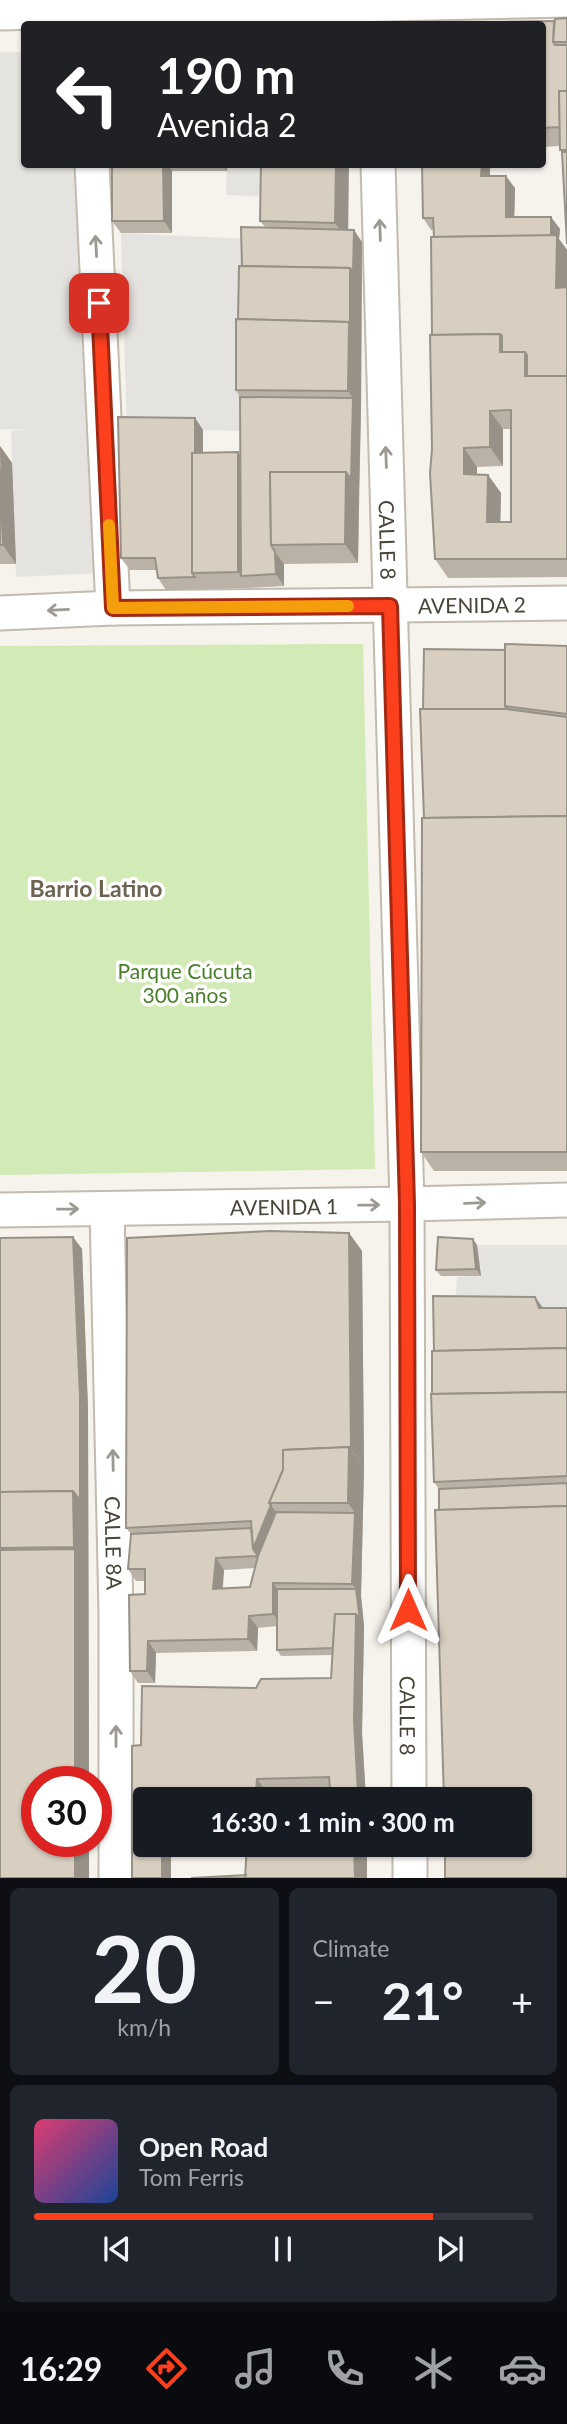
<!DOCTYPE html>
<meta charset="utf-8">
<style>
body{margin:0;font-family:Lato,sans-serif;background:#20242c;color:#f1f3f6;height:100vh;display:flex;flex-direction:column;font-size:26px;white-space:nowrap}
*{box-sizing:border-box;margin:0}
p{font-size:23px;color:#9ea1a6}
.icon{flex:none;width:38px;height:38px;fill:none;stroke:currentColor;stroke-width:2;stroke-linecap:round;stroke-linejoin:round}
.map{position:relative;height:1878px;overflow:hidden}
.details{display:flex;flex-direction:column;gap:10px;padding:10px;background:#0d0f14;flex:1}
.details>*{flex:none}
.top-card{position:absolute;left:21px;top:21px;width:525px;height:147px;border-radius:7px;box-shadow:0 2px 5px #0004;background:#202124;color:#fff;overflow:hidden}
.speed{position:absolute;left:21px;top:1766px;display:flex;gap:14px;font-size:35px;font-weight:700;text-align:center}
.speed>*{display:grid;place-content:center;width:91px;height:91px;border-radius:50%;background:#171b24;box-shadow:0 2px 5px #0004;line-height:1}
.speed .limit{border:10px solid #d22;background:#fff;color:#111}
.pin{position:absolute;display:grid;place-items:center;width:60px;height:60px;color:#fff;margin:-30px;border-radius:14px;box-shadow:0 4px 10px #0006}
.me{position:absolute;width:77px;margin:-38px;rotate:0deg;stroke-linejoin:round;filter:drop-shadow(0 0 5px #0008)}
.turn{display:flex;align-items:center;gap:24px;height:147px;padding:0 21px;font-size:32px}
.turn .icon{width:91px;height:91px;stroke-width:2.5}
.turn b{display:block;font-size:49px;line-height:60px}
.big{font-size:52px;font-weight:700;line-height:1.1}
.details .widget{flex:1;display:flex;flex-direction:column;justify-content:center;gap:10px;min-width:0;padding:0 24px;border-radius:10px;background:#20242c}
.details .dial{align-items:center;gap:0}
.dial b{font-size:91px;line-height:1}
.song{display:flex;align-items:center;gap:21px}
.cover{width:84px;height:84px;border-radius:10px;background:linear-gradient(135deg,hsl(340 70% 55%),hsl(220 70% 35%))}
.played{height:7px;border-radius:4px;background:linear-gradient(90deg,#fc3f1d 80%,#363941 80%)}
.keys{display:flex;justify-content:space-around;direction:ltr}
.heat{display:flex;justify-content:space-between;align-items:center;font-size:38px;direction:ltr}
.details .tiles{flex:1;display:grid;gap:10px;grid-template-columns:1fr 1fr}
.widget:last-child{grid-column:span 2}
.trip{position:absolute;left:133px;top:1787px;width:399px;height:70px;border-radius:7px;background:#171b24;box-shadow:0 2px 5px #0004;font-weight:700;line-height:70px;text-align:center}
.tabs{display:flex;height:112px;justify-content:space-around;align-items:center;background:#090b0e;color:#9ea1a6}
.tabs .icon{width:49px;height:49px}
.tabs .active{color:#fc3f1d}
.tabs b{font-size:32px;color:#f1f3f6}
.map>svg:first-child{display:block}
.green{fill:#d2eab5}
.parking{fill:#e5e3e0}
.lines{fill:none;stroke-linecap:round;stroke-linejoin:round}
.minor-casing{stroke:#c2bbae;stroke-width:37}
.minor{stroke:#fff;stroke-width:33}
.wall{fill:#bab2a6;fill-rule:evenodd}
.shaded-wall{fill:#979187}
.building{fill:#d8cfc1;stroke:#979187;stroke-width:2;fill-rule:evenodd}
.oneway{stroke:#9c9892}
.route-casing{stroke:#a42913;stroke-width:18}
.route{stroke:#fc3f1d;stroke-width:12}
.slow{stroke:#f59e0b;stroke-width:12}
.labels{text-anchor:middle;dominant-baseline:central;stroke-width:7;stroke-linejoin:round;paint-order:stroke}
.street-label{font-size:21px;fill:#4b4439;stroke:#fff}
.park-label{font-size:21px;fill:#4a7f2a;stroke:#fff}
.neighbourhood-label{font-size:23px;font-weight:bold;fill:#6e6250;stroke:#fff}
</style>
<div class="map">
<svg width="567" height="1878" viewBox="0 0 567 1878">
<rect width="100%" height="100%" fill="#f6f3ec"/>
<polygon class="green" points="363,644 375,1169 0,1175 0,646"/>
<g class="parking">
<polygon points="0,52 24,52 24,164 88,165 104,573 16,577 11,431 31,430 0,429"/>
<polygon points="227,165 275,165 274,197 226,195"/>
<polygon points="121,233 250,239 248,431 127,429"/>
<polygon points="477,1245 567,1245 567,1320 455,1306 457,1277 481,1275"/>
</g>
<g class="lines">
<defs>
<g id="minor">
<polyline points="0,13 567,0"/>
<polyline points="92,164 113,608"/>
<path id="s1" d="M378 164 407 1204 409 1799"/>
<path id="s2" d="M0 613 113 608 567 603"/>
<path id="s3" d="M107 1209 116 1613V1878"/>
<path id="s4" d="M0 1210 407 1204 567 1200"/>
<polyline points="410,1844 410,1878"/>
</g>
</defs>
<use href="#minor" class="minor-casing"/>
<use href="#minor" class="minor"/>
</g>
<g class="wall">
<polygon points="567,18 567,244 562,152 560,150 560,146 542,147 542,24"/>
<polygon points="112,164 227,164 227,171 171,171 172,233 121,233 112,221"/>
<polygon points="261,164 362,242 361,409 358,563 284,564 284,586 249,588 166,590 158,578 157,570 130,570 121,558 195,418 203,430 203,453 238,452 241,457 240,397 236,390 238,319 242,266 265,227 260,221"/>
<path d="M422 164H490V176L515 188 514 217H551L560 229 559 239 567 250V577L448 578 435 559 432 449 434 230H431L423 218ZM503 429H511V522H500L501 493 488 475 477 474V467L503 466Z"/>
<polygon points="0,446 12,463 16,564 0,564"/>
<polygon points="567,646 567,1171 434,1171 421,1152 424,818 505,650"/>
<path d="M349 1233 362 1251 364 1468 361 1596 364 1626 362 1733 366 1799H145V1844H171V1878H132L141 1745 256 1688 331 1678 332 1655 281 1656 277 1650V1626L258 1628 257 1651 156 1653 155 1683H138L130 1671 145 1594V1581H136L128 1569 131 1534 126 1528ZM255 1568 250 1587 223 1588 224 1570ZM311 1790 266 1792V1791Z"/>
<polygon points="73,1237 82,1249 88,1409 89,1782 37,1782 37,1841 89,1841 89,1878 0,1878 0,1238"/>
<polygon points="477,1245 481,1276 441,1276 436,1270"/>
<polygon points="543,1308 567,1308 567,1878 445,1844 439,1510 439,1489 434,1482 432,1394"/>
</g>
<g class="shaded-wall">
<polygon points="163,164 167,164 172,171 172,233 164,221"/>
<polygon points="222,164 227,164 227,171"/>
<polygon points="336,164 349,164 348,241 335,223"/>
<polygon points="482,164 490,164 490,188 481,176"/>
<polygon points="506,176 515,188 514,229 506,217"/>
<polygon points="551,217 560,229 559,239 567,250 567,303 556,288 550,240"/>
<polygon points="354,230 362,242 361,409 359,491 351,479 353,398 348,391 350,268"/>
<polygon points="525,352 538,379 525,376"/>
<polygon points="490,411 503,429 503,466 490,447"/>
<polygon points="195,418 203,430 203,573 195,573"/>
<polygon points="0,446 12,463 16,564 3,545"/>
<polygon points="464,448 477,467 477,493 464,474"/>
<polygon points="238,452 249,468 241,576 238,572"/>
<polygon points="346,472 359,491 358,563 345,544"/>
<polygon points="488,475 501,493 500,540 487,522"/>
<polygon points="275,552 284,564 284,586 276,574"/>
<polygon points="349,1233 362,1251 364,1468 351,1449"/>
<polygon points="73,1237 82,1249 88,1409 89,1782 75,1782 75,1549 74,1547"/>
<polygon points="473,1239 477,1245 481,1276 476,1269"/>
<polygon points="535,1297 544,1309 539,1308"/>
<polygon points="349,1447 364,1468 361,1596 364,1626 362,1733 366,1799 353,1799 356,1589 352,1584 355,1513 348,1503"/>
<polygon points="271,1505 284,1524 266,1568 253,1549"/>
<polygon points="216,1558 224,1570 221,1601 213,1589"/>
<polygon points="273,1583 282,1595 282,1626 273,1614"/>
<polygon points="249,1616 258,1628 257,1651 248,1639"/>
<polygon points="148,1641 156,1653 155,1683 147,1671"/>
<polygon points="257,1779 266,1791 265,1799 256,1799"/>
<rect x="75" y="1841" width="14" height="37"/>
<rect x="162" y="1844" width="9" height="34"/>
<polygon points="354,1844 367,1844 367,1878 355,1878"/>
</g>
<g class="building">
<polygon points="567,18 567,42 553,42 555,19"/>
<polygon points="554,21 553,42 555,45 567,45 567,91 559,91 560,127 542,128 542,24 416,24 416,23"/>
<polygon points="559,91 567,91 567,150 560,150"/>
<polygon points="562,152 567,152 567,244"/>
<polygon points="112,164 163,164 164,221 112,221"/>
<polygon points="261,164 336,164 335,223 260,221"/>
<polygon points="422,164 482,164 481,176 506,176 506,217 551,217 551,236 434,237 433,218 423,218"/>
<polygon points="241,227 354,230 353,272 350,268 242,266"/>
<polygon points="557,235 556,288 567,287 567,376 527,376 527,355 525,352 502,352 502,336 500,334 432,335 431,237"/>
<polygon points="239,266 350,268 350,324 349,322 238,319"/>
<polygon points="236,319 349,322 348,391 236,390"/>
<path d="M500 334V352H525V376H567V559H435L430 473 432 449 430 335ZM511 410V522H487L488 475 464 474V448L490 447V411Z"/>
<polygon points="240,397 353,398 351,479 346,472 270,472 271,545 275,552 276,574 241,576"/>
<polygon points="118,417 195,418 195,453 192,453 192,573 195,577 158,578 155,558 121,558"/>
<polygon points="238,452 238,572 192,573 192,453"/>
<polygon points="0,469 3,545 0,545"/>
<polygon points="270,472 346,472 345,544 271,545"/>
<polygon points="505,644 567,646 567,714 505,706"/>
<polygon points="424,649 505,650 505,706 507,709 423,709"/>
<polygon points="420,709 507,709 567,717 567,816 424,818"/>
<polygon points="567,816 567,1152 421,1152 422,818"/>
<polygon points="270,1231 349,1233 351,1449 349,1447 283,1450 283,1470 269,1503 271,1505 253,1549 251,1521 126,1528 127,1238"/>
<polygon points="73,1237 80,1397 80,1500 73,1491 0,1492 0,1238"/>
<polygon points="438,1237 473,1239 476,1269 436,1270"/>
<polygon points="433,1296 535,1297 539,1308 567,1308 567,1348 434,1351"/>
<polygon points="567,1348 567,1392 432,1394 432,1351"/>
<polygon points="567,1392 567,1476 434,1482 431,1394"/>
<polygon points="349,1447 348,1503 269,1503 283,1470 283,1450"/>
<polygon points="567,1483 567,1506 439,1510 439,1489"/>
<polygon points="73,1491 74,1547 0,1548 0,1492"/>
<polygon points="567,1506 567,1878 445,1878 445,1844 520,1844 520,1799 444,1799 435,1510"/>
<path d="M276 1512 355 1513 352 1584 273 1583V1614L249 1616 248 1639 148 1641 147 1671H130L129 1595 145 1594V1569H128L131 1534 251 1528 253 1549 258 1556ZM258 1556 250 1587 213 1589 216 1558Z"/>
<polygon points="75,1549 75,1782 37,1782 37,1841 75,1841 75,1878 0,1878 0,1550"/>
<polygon points="277,1589 356,1589 360,1620 356,1614 335,1614 333,1648 277,1650"/>
<polygon points="335,1614 356,1614 354,1721 358,1794 353,1788 330,1789 329,1777 257,1779 256,1792 251,1792 251,1799 145,1799 145,1844 162,1844 162,1878 132,1878 132,1746 141,1745 142,1686 256,1688 261,1679 331,1678"/>
<polygon points="353,1788 353,1799 251,1799 251,1792"/>
<polygon points="247,1844 354,1844 355,1878 245,1878"/>
<polygon points="246,1875 245,1878 191,1878"/>
</g>
<defs><path id="oneway-shaft" d="M-6 0H5M1.5-3L5.5 0L1.5 3" fill="none" stroke-width="1.6" stroke-linecap="round" stroke-linejoin="round" transform="scale(1.75)"/></defs>
<g class="oneway">
<use href="#oneway-shaft" transform="translate(380 230) rotate(-92)"/>
<use href="#oneway-shaft" transform="translate(96 246) rotate(-93)"/>
<use href="#oneway-shaft" transform="translate(386 457) rotate(-92)"/>
<use href="#oneway-shaft" transform="translate(58 610) rotate(177)"/>
<use href="#oneway-shaft" transform="translate(475 1203) rotate(-2)"/>
<use href="#oneway-shaft" transform="translate(369 1205) rotate(-1)"/>
<use href="#oneway-shaft" transform="translate(68 1209) rotate(-1)"/>
<use href="#oneway-shaft" transform="translate(113 1460) rotate(-91)"/>
<use href="#oneway-shaft" transform="translate(116 1736) rotate(-90)"/>
</g>
<g class="lines">
<defs>
<polyline id="route" points="99,303 113,608 390,606 407,1204 408,1610"/>
</defs>
<use href="#route" class="route-casing"/>
<use href="#route" class="route"/>
<polyline class="slow" points="109,525 113,608 348,606"/>
</g>
<g class="labels">
<g class="street-label">
<text stroke="none"><textPath href="#s1" startOffset="376">CALLE 8</textPath></text>
<text stroke="none"><textPath href="#s2" startOffset="472">AVENIDA 2</textPath></text>
<text stroke="none"><textPath href="#s4" startOffset="284">AVENIDA 1</textPath></text>
<text stroke="none"><textPath href="#s3" startOffset="334">CALLE 8A</textPath></text>
<text stroke="none"><textPath href="#s1" startOffset="1552">CALLE 8</textPath></text>
</g>
<g class="park-label">
<text x="185" y="970">Parque Cúcuta<tspan x="185" dy="24">300 años</tspan></text>
</g>
<g class="neighbourhood-label">
<text x="96" y="888">Barrio Latino</text>
</g>
</g>
</svg>
<div class="speed"><div class="limit">30</div></div>
<div class="pin" style="left:99px;top:303px;background:#d93025"><svg class="icon" aria-label="arrive" viewBox="0 0 24 24"><path d="M6 21V4h12l-3 4 3 4H6"/></svg></div>
<svg class="me" style="left:408px;top:1610px" viewBox="-20 -20 40 40"><path d="M0-17L14 15 0 8-14 15z" fill="#fc3f1d" stroke="#fff" stroke-width="4"/></svg>
<div class="trip">16:30 · 1 min · 300 m</div>
<div class="top-card">
<div class="turn"><svg class="icon" aria-label="left" viewBox="0 0 24 24"><path d="M17 20v-9H6M10 6l-5 5 5 5"/></svg><div><b>190 m</b>Avenida 2</div></div>
</div>
</div>
<section class="details">
<div class="tiles">
<div class="widget dial"><b>20</b><p>km/h</p></div>
<div class="widget"><p>Climate</p>
<div class="heat"><a>−</a><b class="big">21°</b><a>+</a></div>
</div>
<div class="widget">
<div class="song"><i class="cover"></i><div><b>Open Road</b><p>Tom Ferris</p></div></div>
<div class="played"></div>
<div class="keys"><svg class="icon" aria-label="previous" viewBox="0 0 24 24"><path d="M18 5L8 12l10 7zM5 5v14"/></svg><svg class="icon" aria-label="pause" viewBox="0 0 24 24"><path d="M8 5v14M16 5v14"/></svg><svg class="icon" aria-label="next" viewBox="0 0 24 24"><path d="M6 5l10 7-10 7zM19 5v14"/></svg></div>
</div>
</div>
</section>
<nav class="tabs">
<b>16:29</b>
<svg class="icon active" aria-label="directions" viewBox="0 0 24 24"><path d="M12 3l9 9-9 9-9-9zM9 14v-3h6M13 9l2 2-2 2"/></svg>
<svg class="icon" aria-label="music" viewBox="0 0 24 24"><path d="M9 18V5l10-2v13"/><circle cx="6" cy="18" r="3"/><circle cx="16" cy="16" r="3"/></svg>
<svg class="icon" aria-label="phone" viewBox="0 0 24 24"><path d="M5 4h4l2 5-3 2q2 4 5 5l2-3 5 2v4C11 20 4 13 5 4z"/></svg>
<svg class="icon" aria-label="climate" viewBox="0 0 24 24"><path d="M12 3v18M4 7l16 10M4 17L20 7"/></svg>
<svg class="icon" aria-label="car" viewBox="0 0 24 24"><path d="M5 17H2v-5l4-1 3-4h7l3 4 3 1v5h-3M9 17h6M6 11h13"/><circle cx="7" cy="17" r="2"/><circle cx="17" cy="17" r="2"/></svg>
</nav>
